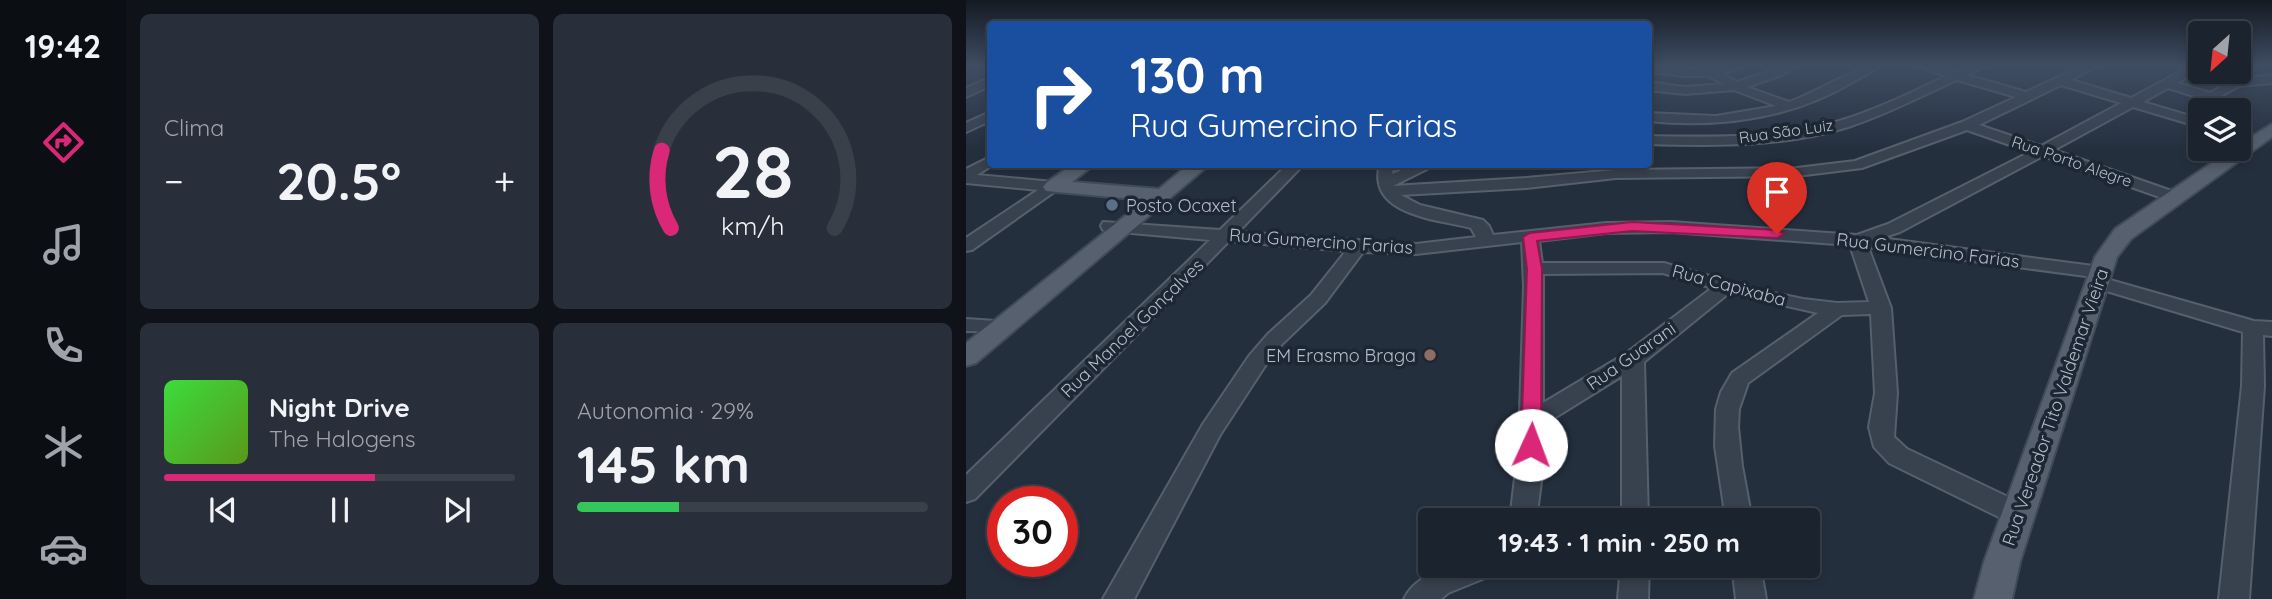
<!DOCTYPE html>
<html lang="pt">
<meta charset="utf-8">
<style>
body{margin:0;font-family:Quicksand,sans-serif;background:#282f3a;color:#f1f3f6;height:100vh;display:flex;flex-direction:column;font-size:26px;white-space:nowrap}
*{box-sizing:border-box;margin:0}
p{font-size:23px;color:#a0a4aa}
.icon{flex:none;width:38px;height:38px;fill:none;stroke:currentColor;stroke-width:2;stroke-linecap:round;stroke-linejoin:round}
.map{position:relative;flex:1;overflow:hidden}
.details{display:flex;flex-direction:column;gap:14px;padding:14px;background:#0f1319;width:840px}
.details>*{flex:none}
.banner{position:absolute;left:21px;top:21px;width:665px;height:147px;border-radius:7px;box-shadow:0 4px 10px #0003,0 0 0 2px #39404a;background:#1a4fa0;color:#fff;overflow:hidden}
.needle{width:46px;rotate:207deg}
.controls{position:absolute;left:1222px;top:21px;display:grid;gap:14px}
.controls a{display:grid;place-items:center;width:63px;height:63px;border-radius:7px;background:#1b232e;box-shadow:0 4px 10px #0003,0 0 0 2px #39404a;font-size:35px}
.speed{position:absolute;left:21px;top:486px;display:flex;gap:14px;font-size:35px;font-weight:700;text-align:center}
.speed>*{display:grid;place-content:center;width:91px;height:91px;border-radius:50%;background:#1b232e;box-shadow:0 4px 10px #0003,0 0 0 2px #39404a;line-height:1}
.speed .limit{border:10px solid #d22;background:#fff;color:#111}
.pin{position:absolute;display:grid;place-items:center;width:60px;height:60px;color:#fff;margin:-72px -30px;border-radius:50% 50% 50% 0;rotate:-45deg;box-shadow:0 0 7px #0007}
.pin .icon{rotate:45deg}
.me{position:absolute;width:77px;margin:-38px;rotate:2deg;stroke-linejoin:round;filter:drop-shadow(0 0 5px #0008)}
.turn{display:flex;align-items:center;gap:24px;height:147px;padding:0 28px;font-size:32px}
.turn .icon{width:91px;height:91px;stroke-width:2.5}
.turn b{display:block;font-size:49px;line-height:60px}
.big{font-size:52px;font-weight:700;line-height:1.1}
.details .tile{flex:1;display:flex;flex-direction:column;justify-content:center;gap:10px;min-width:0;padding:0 24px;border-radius:10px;background:#282f3a}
.details .dial{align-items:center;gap:0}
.dial svg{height:182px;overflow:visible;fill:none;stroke:#39404a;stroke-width:7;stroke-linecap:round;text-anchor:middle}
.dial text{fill:#f1f3f6;stroke:none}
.song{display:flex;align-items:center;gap:21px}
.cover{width:84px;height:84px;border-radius:10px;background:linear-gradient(135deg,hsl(120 70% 55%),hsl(90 70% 35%))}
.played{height:7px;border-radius:4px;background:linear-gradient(90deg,#db2777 60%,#39404a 60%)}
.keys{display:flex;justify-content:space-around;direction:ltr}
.heat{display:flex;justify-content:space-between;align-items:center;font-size:38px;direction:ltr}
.charge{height:10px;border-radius:5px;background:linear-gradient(90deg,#34c759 29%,#39404a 0)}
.details .tiles{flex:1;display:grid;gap:14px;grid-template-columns:repeat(2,1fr)}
.trip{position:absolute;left:452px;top:508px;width:402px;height:70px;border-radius:7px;background:#1b232e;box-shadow:0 4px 10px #0003,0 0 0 2px #39404a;font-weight:700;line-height:70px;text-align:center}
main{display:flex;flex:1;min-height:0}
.menu{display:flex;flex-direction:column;width:126px;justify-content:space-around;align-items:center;background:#0b0e12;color:#a0a4aa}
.menu .icon{width:49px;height:49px}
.menu .selected{color:#db2777}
.menu b{font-size:32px;color:#f1f3f6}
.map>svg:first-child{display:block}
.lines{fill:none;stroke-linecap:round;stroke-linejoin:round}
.minor-casing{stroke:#565f6c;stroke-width:4}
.major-casing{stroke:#414a57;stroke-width:4}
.minor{fill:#38414e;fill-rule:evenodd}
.major{fill:#56606e;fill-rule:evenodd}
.route{fill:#db2777;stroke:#8e194d;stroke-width:2}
.service-dot{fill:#5c6f8a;stroke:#1d2633;stroke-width:2.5}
.education-dot{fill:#8d6e63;stroke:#1d2633;stroke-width:2.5}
.labels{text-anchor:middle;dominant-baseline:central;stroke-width:7;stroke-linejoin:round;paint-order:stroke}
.far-street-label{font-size:16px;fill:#b4bcc9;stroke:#1d2633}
.poi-label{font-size:18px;fill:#b4bcc9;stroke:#1d2633;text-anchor:start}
.street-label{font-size:18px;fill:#b4bcc9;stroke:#1d2633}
</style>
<main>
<nav class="menu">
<b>19:42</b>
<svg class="icon selected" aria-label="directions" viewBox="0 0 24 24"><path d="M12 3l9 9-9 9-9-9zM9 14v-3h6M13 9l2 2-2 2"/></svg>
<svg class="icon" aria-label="music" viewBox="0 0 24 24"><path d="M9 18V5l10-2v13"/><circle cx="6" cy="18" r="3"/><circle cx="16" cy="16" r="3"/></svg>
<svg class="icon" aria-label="phone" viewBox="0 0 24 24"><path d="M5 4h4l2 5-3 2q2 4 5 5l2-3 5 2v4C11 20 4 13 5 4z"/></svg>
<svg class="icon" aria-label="climate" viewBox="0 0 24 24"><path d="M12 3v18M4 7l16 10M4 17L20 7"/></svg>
<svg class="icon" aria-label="car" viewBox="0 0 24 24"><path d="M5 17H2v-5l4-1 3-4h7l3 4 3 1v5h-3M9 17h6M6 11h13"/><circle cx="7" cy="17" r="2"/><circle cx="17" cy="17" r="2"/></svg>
</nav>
<section class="details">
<div class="tiles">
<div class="tile"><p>Clima</p>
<div class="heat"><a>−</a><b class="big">20.5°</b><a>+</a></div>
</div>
<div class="tile dial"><svg viewBox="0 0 100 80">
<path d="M14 69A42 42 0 1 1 86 69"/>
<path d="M14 69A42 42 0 0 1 10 35" stroke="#db2777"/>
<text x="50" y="56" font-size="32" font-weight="700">28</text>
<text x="50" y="72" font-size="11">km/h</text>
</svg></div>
<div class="tile">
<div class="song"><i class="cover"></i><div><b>Night Drive</b><p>The Halogens</p></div></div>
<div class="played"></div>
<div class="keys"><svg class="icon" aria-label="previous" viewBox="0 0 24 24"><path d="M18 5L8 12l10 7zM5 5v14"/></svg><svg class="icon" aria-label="pause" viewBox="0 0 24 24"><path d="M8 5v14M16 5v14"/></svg><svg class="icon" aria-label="next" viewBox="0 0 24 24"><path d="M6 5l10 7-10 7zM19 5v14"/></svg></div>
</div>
<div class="tile"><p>Autonomia · 29%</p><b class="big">145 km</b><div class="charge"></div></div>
</div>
</section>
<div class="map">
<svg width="1306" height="599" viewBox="0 0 1306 599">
<rect width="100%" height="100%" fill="#242f3e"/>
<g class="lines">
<defs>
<g id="minor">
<path d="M682 66 727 69H731L727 66 746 68 778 66 756 74 771 82 817 66H832L813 76 781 87 823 102C849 93 890 66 913 66 905 73 894 78 885 83 824 119 753 128 682 121V113L750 116 810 106 768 90 719 94 682 90V82L719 87 758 84 742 76H716L682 71Z"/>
<path d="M950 66H968L989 72 1004 66H1019L1001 75 1060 92 1116 66H1131L1105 80 1165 98 1225 66H1234V70L1211 83 1244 93 1266 80 1306 75V83L1273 86 1255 96 1270 103 1264 107 1202 88 1177 102 1234 119V127L1167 107 1088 150 1217 195 1219 198 1217 201H1205L1077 156 934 232 915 238 1135 267 1144 273 1137 278 1288 321 1306 322V336L1297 335 1298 386 1283 599H1253L1276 386 1277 332 1124 286 1122 282 1127 277 902 247 925 308 931 393 928 437 941 449 1061 506 1065 514 1061 522 1052 525 1043 522 923 463 908 447 903 427 909 393 905 314 876 315 782 383 773 409 772 427 776 466 786 520H760L749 446 750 409 755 392 766 373 852 313 763 293 678 362 682 520H656V376L577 425 575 482 570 520H544L553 444 558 286 556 242 450 254 397 252 359 303 316 344 299 366 254 435 168 599H137L237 424 283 356 302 334 345 295 380 251 263 241 9 499 0 502V475L244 240 143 231 137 230 135 226 137 222 254 230 322 164H338L272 232 450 244 510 237 505 228C470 219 400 215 414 164H428L426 174 450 164H471L427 186 560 178 650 170 831 168 889 161 996 122 1050 97 991 80C955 96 920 115 882 127 818 147 749 146 682 144V136C745 137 810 139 870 122 908 111 944 93 980 76ZM1095 85 1155 103 1075 146 1013 125ZM1001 130 1064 152 922 224 891 235 705 222 640 223 527 235 523 226 517 220 454 205 435 195 560 188 650 178 831 176 896 168ZM705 232 884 245 903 302 871 303 837 299 789 289 698 263H576L573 241 640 233ZM697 273 746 288 659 354 577 403V274Z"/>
<polygon points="24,78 24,86 0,97 0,88"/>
<polygon points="24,112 24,121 0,132 0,123"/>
<polygon points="1272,131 1295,137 1297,140 1290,144 1272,139"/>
<polygon points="24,157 24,164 28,164 11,175 87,182 95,187 6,250 0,251 0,238 72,190 0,183 0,169"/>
<polygon points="0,319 44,322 47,327 44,332 0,331"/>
<path d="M485 565H533L529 574 482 593 475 599H438C447 580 467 573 485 565Z"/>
<polygon points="655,565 683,565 682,599 652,599"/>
<polygon points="766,565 794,565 800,599 770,599"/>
</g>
<g id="major">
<polygon points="1306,124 1306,137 1165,239 1151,257 1054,562 1046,599 1008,599 1018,562 1129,257 1149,229 1266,149 1272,149 1272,145"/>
<polygon points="107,164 129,164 106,182 193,189 223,164 244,164 10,363 0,366 0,343 179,200 80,191 77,187 80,183"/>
</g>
</defs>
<use href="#minor" class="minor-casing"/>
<use href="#major" class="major-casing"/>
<use href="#minor" class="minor"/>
<use href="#major" class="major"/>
</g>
<linearGradient id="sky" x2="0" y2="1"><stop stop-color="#141a22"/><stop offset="0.44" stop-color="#3f4d63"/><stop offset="1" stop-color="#3f4d63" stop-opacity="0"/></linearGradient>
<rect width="1306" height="150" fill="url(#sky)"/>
<polygon class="route" points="666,222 811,230 818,234 811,238 666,231 571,241 576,269 575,445 572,450 565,452 558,450 555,445 561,269 557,237 564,233"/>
<circle class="service-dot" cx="146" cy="205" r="7"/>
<circle class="education-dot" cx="464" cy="355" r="7"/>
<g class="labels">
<g class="far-street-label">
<text transform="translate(820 131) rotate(-8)">Rua São Luiz</text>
<text transform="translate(1106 161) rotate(19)">Rua Porto Alegre</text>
</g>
<g class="poi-label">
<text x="160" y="205">Posto Ocaxet</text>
<text x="450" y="355" text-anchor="end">EM Erasmo Braga</text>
</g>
<g class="street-label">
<text transform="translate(355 241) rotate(4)">Rua Gumercino Farias</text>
<text transform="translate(962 250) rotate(7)">Rua Gumercino Farias</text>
<text transform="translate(763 285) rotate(15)">Rua Capixaba</text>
<text transform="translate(166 328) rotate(-44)">Rua Manoel Gonçalves</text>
<text transform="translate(665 356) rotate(-35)">Rua Guarani</text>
<text transform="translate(1089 407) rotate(-71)">Rua Vereador Tito Valdemar Vieira</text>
</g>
</g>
</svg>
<div class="controls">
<a><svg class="needle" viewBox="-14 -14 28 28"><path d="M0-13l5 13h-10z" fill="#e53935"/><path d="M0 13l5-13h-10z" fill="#a0a4aa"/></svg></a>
<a><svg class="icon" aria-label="layers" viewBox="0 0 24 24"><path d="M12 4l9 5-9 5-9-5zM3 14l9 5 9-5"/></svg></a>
</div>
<div class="speed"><div class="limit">30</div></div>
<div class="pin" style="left:811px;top:234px;background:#d93025"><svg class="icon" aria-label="arrive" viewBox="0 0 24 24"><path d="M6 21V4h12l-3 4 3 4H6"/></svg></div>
<svg class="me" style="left:565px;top:445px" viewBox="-20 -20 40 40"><circle r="19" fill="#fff"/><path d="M0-13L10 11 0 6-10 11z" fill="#db2777"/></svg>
<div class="trip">19:43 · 1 min · 250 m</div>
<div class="banner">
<div class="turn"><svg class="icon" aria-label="right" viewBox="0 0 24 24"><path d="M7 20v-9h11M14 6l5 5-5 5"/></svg><div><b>130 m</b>Rua Gumercino Farias</div></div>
</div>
</div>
</main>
